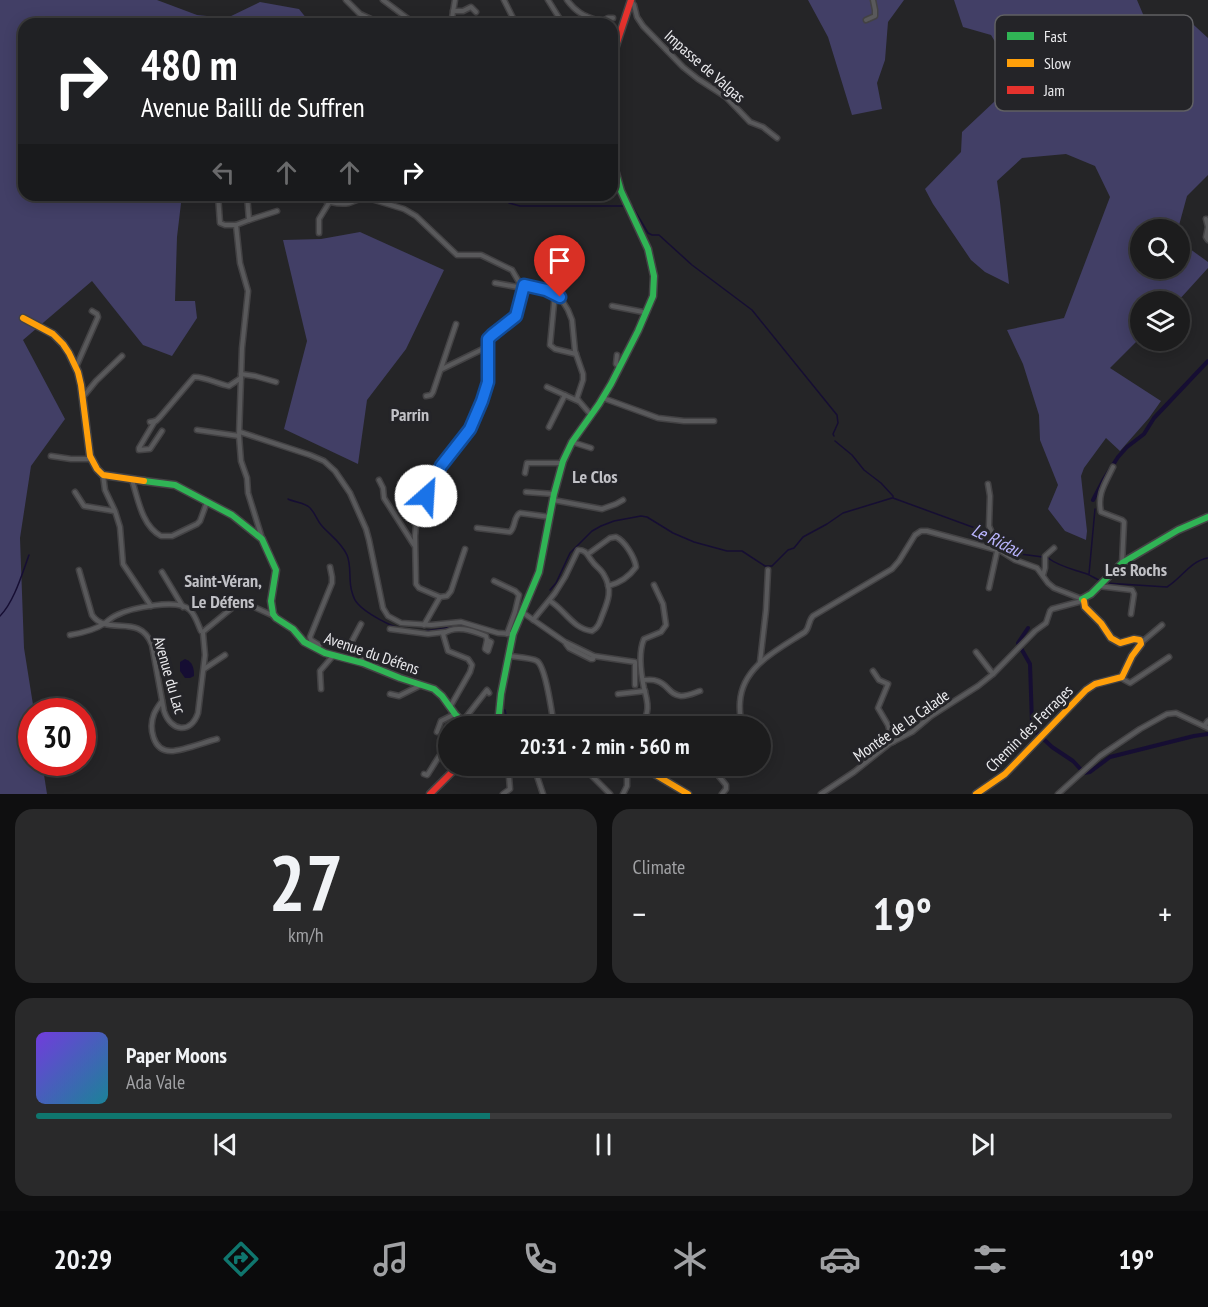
<!DOCTYPE html>
<meta charset="utf-8">
<style>
body{margin:0;font-family:"PT Sans Narrow",sans-serif;background:#29292a;color:#f1f3f6;height:100vh;display:flex;flex-direction:column;font-size:22px;white-space:nowrap}
*{box-sizing:border-box;margin:0}
p{font-size:20px;color:#a0a1a4}
.icon{flex:none;width:33px;height:33px;fill:none;stroke:currentColor;stroke-width:2;stroke-linecap:round;stroke-linejoin:round}
.map{position:relative;height:794px;overflow:hidden}
.side{display:flex;flex-direction:column;gap:15px;padding:15px;background:#0f0f10;flex:1}
.side>*{flex:none}
.hud{position:absolute;left:18px;top:18px;width:600px;height:183px;border-radius:18px;box-shadow:0 3px 15px #0003,0 0 0 2px #3a3a3b;background:#202124;color:#fff;overflow:hidden}
.tools{position:absolute;left:1130px;top:219px;display:grid;gap:12px}
.tools a{display:grid;place-items:center;width:60px;height:60px;border-radius:50%;background:#1c1c1d;box-shadow:0 3px 15px #0003,0 0 0 2px #3a3a3b;font-size:30px}
.speed{position:absolute;left:18px;top:698px;display:flex;gap:12px;font-size:30px;font-weight:700;text-align:center}
.speed>*{display:grid;place-content:center;width:78px;height:78px;border-radius:50%;background:#1c1c1d;box-shadow:0 3px 15px #0003,0 0 0 2px #3a3a3b;line-height:1}
.speed .limit{border:9px solid #d22;background:#fff;color:#111}
.pin{position:absolute;display:grid;place-items:center;width:51px;height:51px;color:#fff;margin:-62px -26px;border-radius:50% 50% 50% 0;rotate:-45deg;box-shadow:0 0 6px #0007}
.pin .icon{rotate:45deg}
.me{position:absolute;width:66px;margin:-33px;rotate:26deg;stroke-linejoin:round;filter:drop-shadow(0 0 4px #0008)}
.turn{display:flex;align-items:center;gap:21px;height:126px;padding:0 24px;font-size:27px}
.turn .icon{width:78px;height:78px;stroke-width:2.5}
.turn b{display:block;font-size:42px;line-height:51px}
.lanes{display:flex;align-items:center;height:57px;padding:0 24px;background:#0003;justify-content:center;gap:30px;direction:ltr}
.lanes .off{opacity:.35}
.big{font-size:45px;font-weight:700;line-height:1.1}
.side .tile{flex:1;display:flex;flex-direction:column;justify-content:center;gap:9px;min-width:0;padding:0 21px;border-radius:18px;background:#29292a}
.side .dial{align-items:center;gap:0}
.dial b{font-size:78px;line-height:1}
.song{display:flex;align-items:center;gap:18px}
.cover{width:72px;height:72px;border-radius:9px;background:linear-gradient(135deg,hsl(260 70% 55%),hsl(190 70% 35%))}
.played{height:6px;border-radius:3px;background:linear-gradient(90deg,#0f766e 40%,#3a3a3b 40%)}
.keys{display:flex;justify-content:space-around;direction:ltr}
.heat{display:flex;justify-content:space-between;align-items:center;font-size:33px;direction:ltr}
.side .tiles{flex:1;display:grid;gap:15px;grid-template-columns:1fr 1fr}
.tile:last-child{grid-column:span 2}
.trip{position:absolute;left:438px;top:716px;width:333px;height:60px;border-radius:30px;background:#1c1c1d;box-shadow:0 3px 15px #0003,0 0 0 2px #3a3a3b;font-weight:700;line-height:60px;text-align:center}
.tab-bar{display:flex;height:96px;justify-content:space-around;align-items:center;background:#0b0b0c;color:#a0a1a4}
.tab-bar .icon{width:42px;height:42px}
.tab-bar .on{color:#0f766e}
.tab-bar b{font-size:27px;color:#f1f3f6}
.map>svg:first-child{display:block}
.forest{fill:#423f66}
.water{fill:#160e33}
.lines{fill:none;stroke-linecap:round;stroke-linejoin:round}
.stream{stroke:#160e33;stroke-width:1.5}
.canal{stroke:#160e33;stroke-width:4}
.street-casing{stroke:#434244;stroke-width:7}
.fast-casing{stroke:#434244;stroke-width:9}
.slow-casing{stroke:#434244;stroke-width:9}
.jam-casing{stroke:#434244;stroke-width:9}
.street{stroke:#59595b;stroke-width:4}
.fast{stroke:#30b455;stroke-width:6}
.slow{stroke:#ff9f0a;stroke-width:6}
.jam{stroke:#e5322d;stroke-width:6}
.route-casing{stroke:#114b97;stroke-width:15}
.route{stroke:#1a73e8;stroke-width:10}
.labels{text-anchor:middle;dominant-baseline:central;stroke-width:6;stroke-linejoin:round;paint-order:stroke}
.street-label{font-size:16px;fill:#ebebee;stroke:#242428}
.neighbourhood-label{font-size:18px;font-weight:bold;fill:#c1c1c6;stroke:#242428}
.water-label{font-size:18px;font-style:italic;fill:#bab5ff;stroke:#242428}
.key{fill:#242428;stroke:#606063;stroke-width:1.5}
.key-label{font-size:16px;fill:#ebebee}
</style>
<div class="map">
<svg width="1208" height="794" viewBox="0 0 1208 794">
<rect width="100%" height="100%" fill="#252527"/>
<g class="forest">
<polygon points="0,0 157,0 197,15 227,18 260,2 299,9 311,24 24,24 24,195 182,195 177,237 175,301 195,301 197,318 172,356 143,345 92,281 23,340 65,419 31,466 20,538 24,648 34,711 32,711 32,762 42,762 47,794 0,794"/>
<polygon points="808,0 904,0 888,22 885,60 877,83 882,109 852,115 828,37"/>
<polygon points="954,0 1137,0 1148,26 1184,16 1208,38 1208,175 1187,196 1178,229 1140,230 1140,268 1179,268 1179,241 1208,262 1208,268 1178,301 1140,302 1140,338 1110,368 1161,401 1149,418 1120,451 1106,438 1084,468 1081,476 1087,531 1086,540 1065,531 1048,509 1058,485 1040,440 1039,415 1023,364 1007,330 1064,318 1110,197 1095,166 1066,154 1022,158 997,181 1000,202 1009,284 985,272 971,260 933,204 925,189 961,152 962,132 995,101 1003,55 991,35 963,27"/>
<polygon points="360,232 444,270 406,349 367,400 358,464 284,429 307,341 283,240 321,239"/>
</g>
<path class="water" d="M185 659C193 662 194 668 194 676L190 678H185L180 671V662Z"/>
<g class="lines">
<g class="stream">
<polyline points="501,195 509,203 520,206 623,206"/>
<polyline points="629,205 632,206 648,233 652,235 659,235 692,265 752,310 837,415 838,423 833,434 834,436"/>
<polyline points="835,441 852,455 864,470 881,483 893,496 893,498 986,532 994,540"/>
<path d="M288 499C294 502 305 503 309 507 315 512 317 521 322 526 331 536 341 542 347 555 352 567 348 580 352 592 353 596 355 601 358 604 366 613 391 627 403 629"/>
<polyline points="998,540 1000,540 1020,554 1043,557"/>
<path d="M1048 558C1060 567 1073 569 1087 574 1092 576 1096 579 1101 581"/>
<polyline points="1089,574 1095,509"/>
<path d="M1105 583 1167 587C1182 578 1190 561 1208 558"/>
<polyline points="550,590 556,583 570,553 592,531 601,526 614,521 641,516 647,517 673,533 694,542 727,551 742,551 765,566 772,566 788,550 794,548 803,537 827,524 843,513 892,498"/>
<path d="M0 616C14 602 22 574 29 555"/>
<path d="M420 631C443 632 458 620 482 631"/>
<polyline points="505,710 507,720 513,726 532,723"/>
</g>
<g class="canal">
<polyline points="1093,500 1104,479 1118,457 1127,447 1144,434 1154,418 1208,361"/>
<polyline points="1028,628 1018,643 1030,664 1032,723 1035,731 1052,747 1073,761 1084,773 1090,772 1110,757 1194,736 1208,734"/>
</g>
<defs>
<g id="street">
<polyline points="346,0 360,14 373,20 377,24"/>
<polyline points="383,0 415,24"/>
<polyline points="504,0 516,24"/>
<polyline points="548,0 563,24"/>
<path d="M567 0C575 11 583 16 597 20L599 24"/>
<polyline points="631,1 634,5 637,17 643,26 683,67 698,79 726,97 750,122 763,127 777,138"/>
<polyline points="453,11 463,11 471,7 476,12"/>
<polyline points="866,20 875,16 875,10 873,0"/>
<polyline points="599,23 608,18 613,18"/>
<polyline points="451,24 455,0"/>
<polyline points="218,195 220,223 225,225 236,225"/>
<polyline points="247,195 249,220 236,225 240,263 248,291 242,348 239,436 241,461 247,478 248,493 262,538"/>
<path d="M315 195C323 201 338 205 349 203 356 201 361 197 368 198L404 209 416 216 457 255H481L512 270 519 282 524 285"/>
<polyline points="1206,219 1208,227 1206,237 1208,240"/>
<polyline points="249,220 277,211"/>
<polyline points="319,233 319,219 330,201"/>
<polyline points="495,283 523,288"/>
<polyline points="524,285 543,289 555,293 560,297 568,310 572,320 575,351 583,374 583,380 577,398 579,401 591,415"/>
<polyline points="555,293 550,345 555,349 576,354"/>
<polyline points="612,306 643,312"/>
<polyline points="617,355 616,364 620,367"/>
<polyline points="76,367 98,317 97,314 92,311"/>
<polyline points="442,369 487,347"/>
<polyline points="241,374 255,376 276,382"/>
<polyline points="547,387 578,401"/>
<polyline points="426,396 431,395 433,392 456,324"/>
<polyline points="83,397 96,381 122,356"/>
<polyline points="603,398 658,418 684,421 714,421"/>
<polyline points="155,421 139,448 139,450 150,449 162,431"/>
<path d="M150 422 156 421 160 417 194 377C203 376 218 384 229 386L241 378"/>
<polyline points="549,427 565,395"/>
<polyline points="197,430 239,436"/>
<polyline points="240,432 310,455 324,461 335,471 350,493 366,529 369,540 383,608 388,616 401,623 431,625 461,622 498,633 513,634"/>
<polyline points="572,442 591,448"/>
<polyline points="51,456 71,459 91,459"/>
<path d="M1113 467C1105 484 1097 494 1101 512L1122 520 1124 522 1122 564"/>
<polyline points="525,473 527,463 562,463"/>
<polyline points="103,475 105,490 115,511 120,527 123,564 151,606"/>
<path d="M132 480C138 499 142 526 161 536H172L197 524 200 521 207 502"/>
<polyline points="379,480 383,488 384,498 414,545"/>
<polyline points="988,484 990,496 989,526 998,547 989,588"/>
<polyline points="75,492 84,506 114,511"/>
<polyline points="526,492 554,494"/>
<polyline points="553,500 602,509 616,504 623,500"/>
<path d="M477 528 510 532C516 527 513 517 520 513L550 517"/>
<path d="M588 554 610 538 616 537C625 541 635 558 636 567 629 577 620 583 608 586"/>
<path d="M79 570 92 615C107 637 140 612 152 645L164 711C171 732 191 734 198 713L205 655 203 633"/>
<polyline points="162,572 183,607"/>
<polyline points="1043,575 1045,568 1045,556 1054,548"/>
<polyline points="494,581 515,591 519,595 515,612 507,634"/>
<polyline points="1098,586 1132,590 1134,594 1131,614"/>
<polyline points="440,597 447,596 451,591 465,549"/>
<polyline points="522,612 565,642 594,656 635,662 635,685"/>
<path d="M533 620 555 593 565 577 578 550C587 550 587 555 592 561 595 566 601 569 604 575 613 590 608 601 602 616 600 622 598 628 592 631 573 629 565 610 550 601"/>
<polyline points="361,624 351,643 345,644 344,647 360,656 363,663"/>
<polyline points="424,625 440,597 419,588 416,584 415,536 416,525 434,479 446,459 469,429 482,401 488,382 488,339 492,335 516,316 524,285"/>
<polyline points="390,629 428,634 445,632"/>
<polyline points="204,631 238,603 245,603 274,616"/>
<path d="M70 635C82 633 95 630 105 623 109 620 112 617 117 615 131 608 178 598 190 610 196 616 198 625 201 631"/>
<polyline points="1142,642 1162,625"/>
<polyline points="566,644 569,648 591,659 593,659 594,656"/>
<polyline points="319,650 319,645 311,640 310,637 332,583 332,577 330,567"/>
<polyline points="976,652 993,674"/>
<path d="M509 656C515 657 532 658 537 661 546 667 552 714 554 726"/>
<polyline points="760,662 766,610 768,570"/>
<polyline points="204,669 225,655"/>
<polyline points="873,671 879,680 888,684 878,708 888,725 893,742"/>
<polyline points="1121,678 1130,683 1169,657"/>
<path d="M643 680C648 680 653 679 657 681 668 684 669 695 681 696 688 696 694 693 700 691"/>
<polyline points="321,689 320,671 333,656"/>
<polyline points="390,694 399,696 421,685"/>
<polyline points="618,694 645,691"/>
<path d="M162 701C159 705 156 709 154 714 149 727 152 751 171 751 182 751 205 742 217 739"/>
<path d="M450 707 470 672 472 665 468 659 448 651 443 634C456 624 473 631 486 636L487 640 485 649 488 651 491 642 487 640"/>
<polyline points="459,726 487,690 489,693"/>
<polyline points="481,726 486,724 491,726"/>
<path d="M641 726C643 722 646 717 647 712 649 704 646 696 644 688 641 674 638 653 644 639L661 632 666 625 663 604 654 585"/>
<path d="M741 726C741 718 739 710 740 702 742 666 779 649 805 632 810 627 808 621 813 616L892 569 899 561 915 535 921 531H927L1001 551 1015 560 1037 568 1048 583 1054 588 1082 599"/>
<polyline points="1204,726 1208,721"/>
<polyline points="437,732 441,721 455,714"/>
<polyline points="580,765 581,767 587,766"/>
<polyline points="587,765 592,776 610,794"/>
<polyline points="712,765 713,769 726,785 726,789 722,794"/>
<polyline points="509,773 536,773 543,794"/>
<polyline points="424,774 427,775 428,774 448,742"/>
<polyline points="503,794 510,789 508,765"/>
<polyline points="623,794 627,786 627,777"/>
<polyline points="821,794 854,772 889,744 912,732 931,716 978,686 993,674 1035,631 1046,623 1050,611 1052,609 1082,601"/>
<polyline points="1058,794 1100,756 1140,729 1167,714 1176,713 1208,728"/>
</g>
<g id="fast">
<polyline points="612,113 612,123"/>
<polyline points="144,481 175,485 232,515 262,539 276,570 271,601 273,614 276,618 293,629 304,642 325,653 363,663 400,678 434,689 442,696 455,714 467,726"/>
<polyline points="1082,599 1091,594 1122,563 1178,530 1208,517"/>
<polyline points="498,724 501,694 513,634 539,572 554,494 563,461 572,442 599,404 611,384 638,331 653,296 654,276 648,249 621,191 614,166 612,153"/>
<polyline points="495,726 500,723 507,726"/>
</g>
<g id="slow">
<polyline points="612,87 615,55"/>
<polyline points="23,318 53,334 63,344 69,353 78,372 81,385 90,456 97,469 103,475 144,481"/>
<polyline points="639,765 688,794"/>
<polyline points="976,794 1005,774 1086,690 1095,684 1122,677 1132,656 1141,644 1140,640 1134,639 1120,643 1111,638 1101,623 1085,607 1084,601"/>
</g>
<g id="jam">
<polyline points="612,58 631,0"/>
<polyline points="430,794 459,765"/>
</g>
</defs>
<use href="#street" class="street-casing"/>
<use href="#fast" class="fast-casing"/>
<use href="#slow" class="slow-casing"/>
<use href="#jam" class="jam-casing"/>
<use href="#street" class="street"/>
<use href="#fast" class="fast"/>
<use href="#slow" class="slow"/>
<use href="#jam" class="jam"/>
</g>
<g class="lines">
<defs>
<polyline id="route" points="426,496 441,466 470,429 482,401 488,382 488,339 492,335 516,316 524,285 546,290 560,297"/>
</defs>
<use href="#route" class="route-casing"/>
<use href="#route" class="route"/>
</g>
<g class="labels">
<g class="street-label">
<text transform="translate(705 66) rotate(41)">Impasse de Valgas</text>
<text transform="translate(372 653) rotate(19)">Avenue du Défens</text>
<text transform="translate(170 675) rotate(74)">Avenue du Lac</text>
<text transform="translate(901 725) rotate(-35)">Montée de la Calade</text>
<text transform="translate(1029 728) rotate(-45)">Chemin des Ferrages</text>
</g>
<g class="neighbourhood-label">
<text x="410" y="414">Parrin</text>
<text x="595" y="476">Le Clos</text>
<text x="1136" y="569">Les Rochs</text>
<text x="223" y="580">Saint-Véran,<tspan x="223" dy="21">Le Défens</tspan></text>
</g>
<g class="water-label">
<text transform="translate(997 540) rotate(26)">Le Ridau</text>
</g>
</g>
<rect x="995" y="15" width="198" height="96" rx="9" class="key"/>
<rect x="1007" y="32" width="27" height="8" fill="#30b455"/>
<rect x="1007" y="59" width="27" height="8" fill="#ff9f0a"/>
<rect x="1007" y="86" width="27" height="8" fill="#e5322d"/>
<g class="key-label">
<text x="1044" y="42">Fast</text>
<text x="1044" y="69">Slow</text>
<text x="1044" y="96">Jam</text>
</g>
</svg>
<div class="tools">
<a><svg class="icon" aria-label="search" viewBox="0 0 24 24"><circle cx="10" cy="10" r="6"/><path d="M15 15l6 6"/></svg></a>
<a><svg class="icon" aria-label="layers" viewBox="0 0 24 24"><path d="M12 4l9 5-9 5-9-5zM3 14l9 5 9-5"/></svg></a>
</div>
<div class="speed"><div class="limit">30</div></div>
<div class="pin" style="left:560px;top:297px;background:#d93025"><svg class="icon" aria-label="arrive" viewBox="0 0 24 24"><path d="M6 21V4h12l-3 4 3 4H6"/></svg></div>
<svg class="me" style="left:426px;top:496px" viewBox="-20 -20 40 40"><circle r="19" fill="#fff"/><path d="M0-13L10 11 0 6-10 11z" fill="#1a73e8"/></svg>
<div class="trip">20:31 · 2 min · 560 m</div>
<div class="hud">
<div class="turn"><svg class="icon" aria-label="right" viewBox="0 0 24 24"><path d="M7 20v-9h11M14 6l5 5-5 5"/></svg><div><b>480 m</b>Avenue Bailli de Suffren</div></div>
<div class="lanes"><svg class="icon off" aria-label="left" viewBox="0 0 24 24"><path d="M17 20v-9H6M10 6l-5 5 5 5"/></svg><svg class="icon off" aria-label="ahead" viewBox="0 0 24 24"><path d="M12 20V5M6 11l6-6 6 6"/></svg><svg class="icon off" aria-label="ahead" viewBox="0 0 24 24"><path d="M12 20V5M6 11l6-6 6 6"/></svg><svg class="icon" aria-label="right" viewBox="0 0 24 24"><path d="M7 20v-9h11M14 6l5 5-5 5"/></svg></div>
</div>
</div>
<section class="side">
<div class="tiles">
<div class="tile dial"><b>27</b><p>km/h</p></div>
<div class="tile"><p>Climate</p>
<div class="heat"><a>−</a><b class="big">19°</b><a>+</a></div>
</div>
<div class="tile">
<div class="song"><i class="cover"></i><div><b>Paper Moons</b><p>Ada Vale</p></div></div>
<div class="played"></div>
<div class="keys"><svg class="icon" aria-label="previous" viewBox="0 0 24 24"><path d="M18 5L8 12l10 7zM5 5v14"/></svg><svg class="icon" aria-label="pause" viewBox="0 0 24 24"><path d="M8 5v14M16 5v14"/></svg><svg class="icon" aria-label="next" viewBox="0 0 24 24"><path d="M6 5l10 7-10 7zM19 5v14"/></svg></div>
</div>
</div>
</section>
<nav class="tab-bar">
<b>20:29</b>
<svg class="icon on" aria-label="directions" viewBox="0 0 24 24"><path d="M12 3l9 9-9 9-9-9zM9 14v-3h6M13 9l2 2-2 2"/></svg>
<svg class="icon" aria-label="music" viewBox="0 0 24 24"><path d="M9 18V5l10-2v13"/><circle cx="6" cy="18" r="3"/><circle cx="16" cy="16" r="3"/></svg>
<svg class="icon" aria-label="phone" viewBox="0 0 24 24"><path d="M5 4h4l2 5-3 2q2 4 5 5l2-3 5 2v4C11 20 4 13 5 4z"/></svg>
<svg class="icon" aria-label="climate" viewBox="0 0 24 24"><path d="M12 3v18M4 7l16 10M4 17L20 7"/></svg>
<svg class="icon" aria-label="car" viewBox="0 0 24 24"><path d="M5 17H2v-5l4-1 3-4h7l3 4 3 1v5h-3M9 17h6M6 11h13"/><circle cx="7" cy="17" r="2"/><circle cx="17" cy="17" r="2"/></svg>
<svg class="icon" aria-label="filters" viewBox="0 0 24 24"><path d="M4 7h16M4 17h16"/><circle cx="9" cy="7" r="2"/><circle cx="15" cy="17" r="2"/></svg>
<b>19°</b>
</nav>
